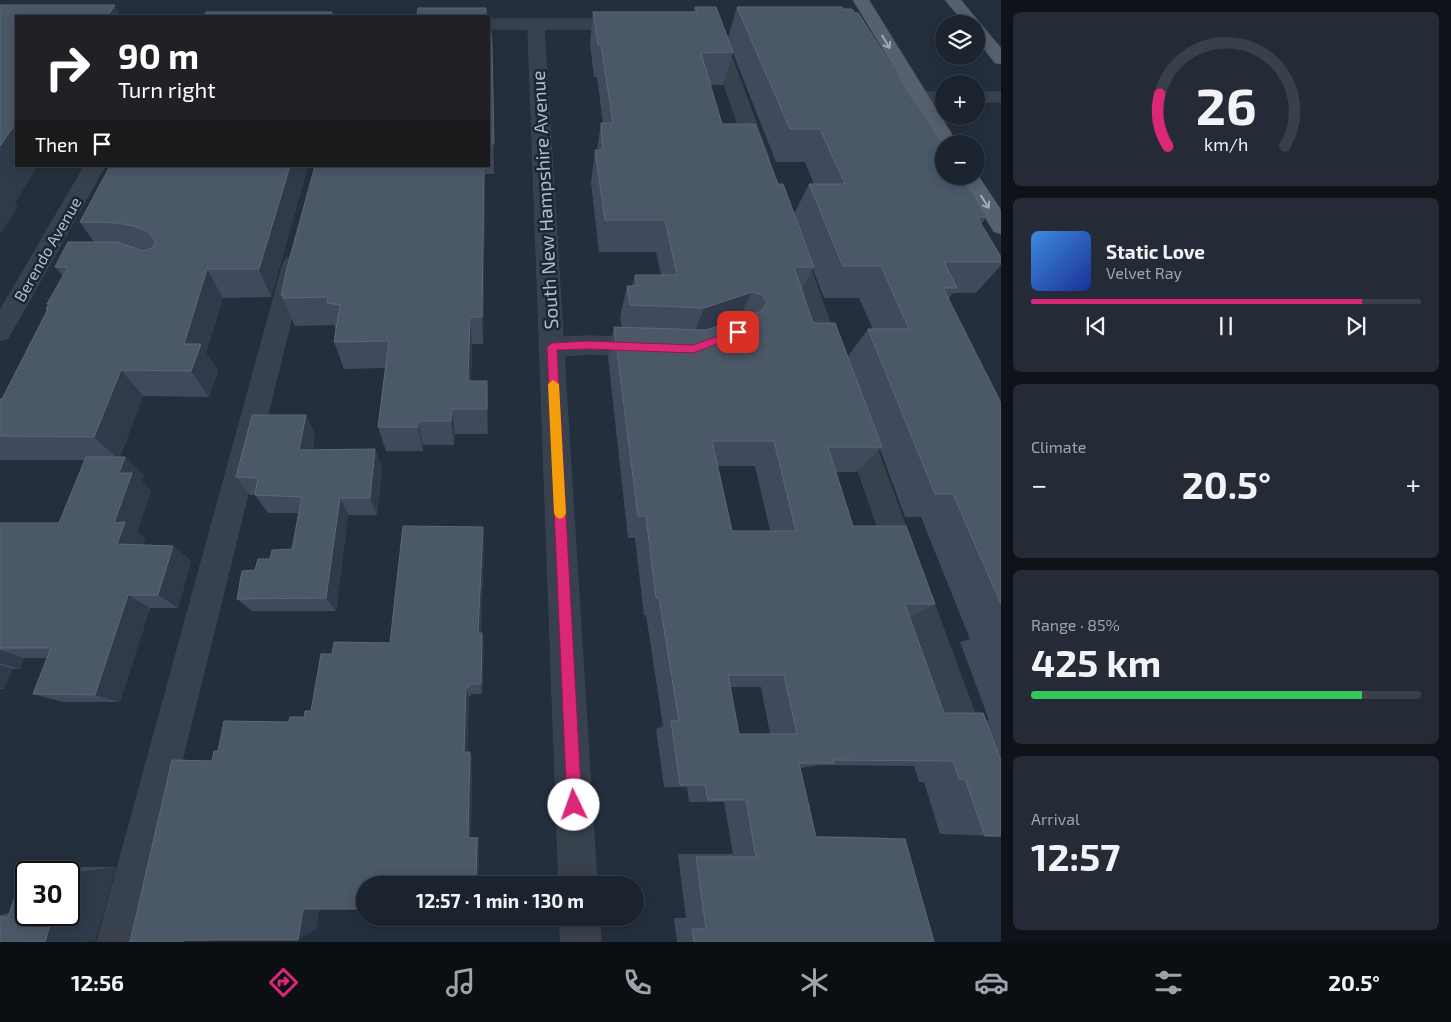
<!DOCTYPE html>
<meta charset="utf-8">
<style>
body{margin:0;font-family:"Exo 2",sans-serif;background:#242b36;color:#f1f3f6;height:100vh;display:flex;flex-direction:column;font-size:19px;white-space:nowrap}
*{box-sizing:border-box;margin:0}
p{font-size:16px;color:#a0a4aa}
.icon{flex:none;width:28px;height:28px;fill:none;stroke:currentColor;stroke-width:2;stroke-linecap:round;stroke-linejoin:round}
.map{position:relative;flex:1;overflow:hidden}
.side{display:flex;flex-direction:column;gap:12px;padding:12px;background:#0f1319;width:450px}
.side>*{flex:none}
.top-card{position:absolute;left:15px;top:15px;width:475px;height:152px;border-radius:0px;box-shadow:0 2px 12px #0003,0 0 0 1px #39404a;background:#202124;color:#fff;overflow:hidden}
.controls{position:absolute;left:935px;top:15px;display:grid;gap:10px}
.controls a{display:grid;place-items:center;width:50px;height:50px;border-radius:50%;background:#1b232e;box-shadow:0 2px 12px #0003,0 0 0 1px #39404a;font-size:25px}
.speed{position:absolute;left:15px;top:861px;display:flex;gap:10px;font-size:25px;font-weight:700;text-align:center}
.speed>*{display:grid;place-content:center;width:65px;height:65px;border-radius:50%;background:#1b232e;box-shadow:0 2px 12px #0003,0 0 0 1px #39404a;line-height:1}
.speed .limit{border:2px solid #111;border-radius:8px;background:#fff;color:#111}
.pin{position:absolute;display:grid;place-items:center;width:42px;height:42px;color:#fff;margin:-21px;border-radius:10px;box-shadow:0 2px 8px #0006}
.me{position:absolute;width:55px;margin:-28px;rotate:357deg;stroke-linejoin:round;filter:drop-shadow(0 0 4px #0008)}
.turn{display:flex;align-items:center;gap:18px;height:105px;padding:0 20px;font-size:22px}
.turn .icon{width:65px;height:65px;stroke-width:2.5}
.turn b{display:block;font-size:35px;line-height:42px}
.then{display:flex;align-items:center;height:48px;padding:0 20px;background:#0003;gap:10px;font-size:19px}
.big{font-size:38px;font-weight:700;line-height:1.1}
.side .card{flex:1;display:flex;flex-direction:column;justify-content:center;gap:8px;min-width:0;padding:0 18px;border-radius:8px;background:#242b36}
.side .dial{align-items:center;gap:0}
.dial svg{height:130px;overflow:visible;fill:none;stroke:#39404a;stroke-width:7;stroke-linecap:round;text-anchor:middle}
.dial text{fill:#f1f3f6;stroke:none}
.song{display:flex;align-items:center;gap:15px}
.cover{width:60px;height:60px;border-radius:8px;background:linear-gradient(135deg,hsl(210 70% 55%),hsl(230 70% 35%))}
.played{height:5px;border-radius:2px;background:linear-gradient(90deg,#db2777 85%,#39404a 85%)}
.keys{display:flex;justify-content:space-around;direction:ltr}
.heat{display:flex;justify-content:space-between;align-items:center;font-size:28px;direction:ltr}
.charge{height:8px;border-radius:4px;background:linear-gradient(90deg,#34c759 85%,#39404a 0)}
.trip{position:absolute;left:356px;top:876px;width:288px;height:50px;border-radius:25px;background:#1b232e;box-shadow:0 2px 12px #0003,0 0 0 1px #39404a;font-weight:700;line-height:50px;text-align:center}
.dock{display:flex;height:80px;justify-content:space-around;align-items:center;background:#0b0e12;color:#a0a4aa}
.dock .icon{width:35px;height:35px}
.dock .active{color:#db2777}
.dock b{font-size:22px;color:#f1f3f6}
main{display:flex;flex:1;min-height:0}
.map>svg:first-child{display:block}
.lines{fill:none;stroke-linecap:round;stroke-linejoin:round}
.minor-casing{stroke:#414a57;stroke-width:1}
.major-casing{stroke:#414a57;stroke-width:1}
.minor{fill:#38414e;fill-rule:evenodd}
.major{fill:#56606e;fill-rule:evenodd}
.wall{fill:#3f4b5c;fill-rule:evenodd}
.shaded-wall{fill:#2f3b4b}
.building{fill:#4b5868;stroke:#5c6777;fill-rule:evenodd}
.oneway{stroke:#a1aab7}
.route{fill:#db2777;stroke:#8e194d}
.slow{fill:#f59e0b}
.labels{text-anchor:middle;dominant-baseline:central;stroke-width:5;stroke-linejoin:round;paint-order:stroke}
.far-street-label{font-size:16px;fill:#b4bcc9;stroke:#1d2633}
.street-label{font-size:19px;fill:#b4bcc9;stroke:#1d2633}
</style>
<main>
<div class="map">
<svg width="1001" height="942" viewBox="0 0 1001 942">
<rect width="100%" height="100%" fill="#242f3e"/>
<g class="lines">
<defs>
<g id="minor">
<polygon points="489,19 628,19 634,21 636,24 634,27 628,29 544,29 563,337 588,336 648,338 657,340 660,347 657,354 648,356 588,354 564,356 597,885 559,885 528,29 489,29"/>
<polygon points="715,29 721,31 723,34 770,160 767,164 760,166 753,164 750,160 707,34 709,31"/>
<polygon points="920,92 944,92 944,102 914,101 911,97 914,93"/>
<rect x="976" y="92" width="25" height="10"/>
<polygon points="85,166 105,166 8,338 0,341 0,311"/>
<polygon points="792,241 800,243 803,248 843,358 840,365 831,367 822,365 819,358 781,248 784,243"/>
<polygon points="294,256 302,259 305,264 137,942 97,942 283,264 286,259"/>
<polygon points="856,416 865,419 869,427 988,749 983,761 971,766 959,761 954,749 843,427 847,419"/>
<polygon points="560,918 599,918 601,942 561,942"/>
</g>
<g id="major">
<polygon points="853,0 869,0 958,144 944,144 942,148"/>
<polygon points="945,0 961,0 1001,48 1001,64 995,63 976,39 976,24 965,24"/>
<polygon points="976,172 1001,210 1001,234 994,232 959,176 976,176"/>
</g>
</defs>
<use href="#minor" class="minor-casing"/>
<use href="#major" class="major-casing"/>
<use href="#minor" class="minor"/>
<use href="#major" class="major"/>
</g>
<g class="wall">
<path d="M695 7 728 38 737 7 987 217 981 224 1001 257V265L976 293H953L948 299 1001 403V836L940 834 924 782H919L914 766 819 765 800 768 816 836 868 837 905 839 934 942H677L674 918H686L678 854H733L724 802H689L687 787H664L656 729 663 726 646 615H644L635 538H628L608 357 614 327H622L620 317 627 286H632L635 275H661L656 252H599L591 183 595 150H597L601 123H603L597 77H594L590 44 593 12H694ZM733 53 776 162H805L814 184H809L794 214 778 184 722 124 710 85H723ZM813 269 824 298H859L873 329H868L848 356 813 323 802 289ZM880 449 905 517H921L970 639 960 642 989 720 986 721 944 713 909 617 935 604 853 526 836 472H856ZM718 466H755L770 531H732ZM730 687H761L770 734H739Z"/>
<polygon points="418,8 486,8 486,15 489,15 492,44 494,174 485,174 483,344 472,344 471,381 487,381 488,434 455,434 454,445 423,445 423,451 386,451 378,427 385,368 344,369 334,342 336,331 334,325 295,326 281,295 315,166 489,166 489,16 417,16"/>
<polygon points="110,166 308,166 271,297 223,298 206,353 218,370 209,397 143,396 120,457 144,475 142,482 151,491 137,532 145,539 143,545 173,546 191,561 178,608 150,608 120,702 63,702 33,694 47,658 24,658 20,669 12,669 4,689 0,689 0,523 59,523 85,460 0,460 0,399 2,399 47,311 46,309 48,305 47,304 63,276 55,267 94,242 80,222"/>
<polygon points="306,415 315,435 313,450 375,449 382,468 377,515 348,515 336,611 252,611 237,599 255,570 270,559 292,549 298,513 268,513 255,495 250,495 236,477"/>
<polygon points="484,546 481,633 482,633 484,646 482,694 471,694 471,697 469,696 467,752 472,757 471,837 479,837 478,885 319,909 316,929 209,940 209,942 130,942 212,761 218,751 289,722 304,717 311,711 332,654 390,643"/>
<polygon points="77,867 116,867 95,942 0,942 0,915 9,913 23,873 26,873 26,915 69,915 69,872 28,872"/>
</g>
<g class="shaded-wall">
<polygon points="115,5 120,16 109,16 108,15"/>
<polygon points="16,123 16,166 38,166 15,203 18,207 0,234 0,146"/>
<polygon points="290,166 308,166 271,297 259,269"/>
<polygon points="484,166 485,166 485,174 483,344 482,317"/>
<polygon points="207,269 223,298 206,353 218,370 209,397 191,371 184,344"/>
<polygon points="752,292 737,322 692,338 704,308"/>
<polygon points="470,317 472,344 470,407 468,381"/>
<polygon points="121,370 143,396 119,460 94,437"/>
<polygon points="487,381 488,407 488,434 487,409"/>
<polygon points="452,409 455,434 454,445 451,421"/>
<polygon points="306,415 315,435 309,469 299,450"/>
<polygon points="418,421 423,445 423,451 418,427"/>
<polygon points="375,449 382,468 377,515 370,498"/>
<polygon points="125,457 144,475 142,482 151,491 137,532 145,539 139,560 117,544 114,523 119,473"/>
<polygon points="340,498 348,515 336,611 326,598"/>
<polygon points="483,527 484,546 480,646 478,633"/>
<polygon points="173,546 191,561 178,608 158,595"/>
<polygon points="128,595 150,608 120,702 95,695"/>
<polygon points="482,633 484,646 482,694 481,684"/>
<polygon points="0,650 24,658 20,669 0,663"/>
<polygon points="0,665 12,669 4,689 0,688"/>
<polygon points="466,687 469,696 467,757 464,752"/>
<polygon points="470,752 472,757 471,837 468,838"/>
<polygon points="479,837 478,885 476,885 477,838"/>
<polygon points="116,867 95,942 45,942 53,915 69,915 69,873"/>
<polygon points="320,901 316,929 298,940 303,909"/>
<polygon points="211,929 209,942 183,942 184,940"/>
</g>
<g class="building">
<polygon points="0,5 115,5 108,15 110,15 109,16 16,16 16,123 0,146"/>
<path d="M695 7H716L733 52 701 53 722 124H755L778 184H783L814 267H794L813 323H835L882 447H828L853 526H906L935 604H905L944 713H983L1001 761V836H985L965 779H959L953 761 833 760 834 763H799L816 837 905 839 934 942H694L692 929H706L696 857H756L746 800H708L705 785H680L671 721H679L659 598H656L646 516H638L614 327 706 330 762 311 767 302 762 295 752 292 704 308 630 305 627 286H637L635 275H677L665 220H605L595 150H603L601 123H613L601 45H598L593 12H697ZM712 441H774L796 531H732ZM728 675H784L797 734H739Z"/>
<polygon points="737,7 842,7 843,9 852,9 855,13 858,13 915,103 917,103 944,146 944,176 962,176 987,217 977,217 1001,257 1001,262 944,262 957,288 943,288 1001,403 1001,604 953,494 935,494 868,329 909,329 881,266 843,266 809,184 845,184 820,129 790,129"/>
<polygon points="418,8 486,8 486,15 489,15 492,44 494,144 489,144 489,16 417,16"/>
<polygon points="206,12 332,12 331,16 204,16"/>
<polygon points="110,166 290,166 259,269 207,269 184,344 201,344 191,371 121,370 94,437 0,436 0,399 2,399 48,309 46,309 49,304 47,304 68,267 55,267 68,242 117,242 143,251 152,248 156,242 148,232 134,226 117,223 80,222"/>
<polygon points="315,166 484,166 482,317 470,317 468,381 487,381 487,409 452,409 451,421 418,421 418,427 378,427 389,341 334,342 340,305 327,303 328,297 283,298 284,295 281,295 287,268"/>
<polygon points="252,415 306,415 299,450 375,449 370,498 340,498 326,598 237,599 242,571 255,570 258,559 270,559 272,550 292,549 302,497 255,495 258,478 236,477"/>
<polygon points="86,457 125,457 119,473 132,473 114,523 125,522 117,544 173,546 158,595 128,595 95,695 33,694 51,648 0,648 0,523 59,523"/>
<polygon points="403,526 483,527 478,633 482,633 481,684 469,684 469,687 466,687 464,752 470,752 468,838 477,838 476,885 365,885 365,909 303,909 298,940 184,940 183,942 130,942 172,760 212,761 214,751 218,751 224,721 289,722 290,717 304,717 305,711 311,711 321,654 332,654 334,642 390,643"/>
<polygon points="23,873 26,873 26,915 53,915 45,942 0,942 0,917 8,917"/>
</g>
<defs><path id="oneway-shaft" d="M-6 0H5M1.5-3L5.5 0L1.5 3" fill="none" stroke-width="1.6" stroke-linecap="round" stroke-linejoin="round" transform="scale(1.25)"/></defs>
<g class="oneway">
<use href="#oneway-shaft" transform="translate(886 42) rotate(59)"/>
<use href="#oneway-shaft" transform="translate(985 202) rotate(58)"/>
</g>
<polygon class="route" points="738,329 743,332 741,335 693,353 588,349 557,350 582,805 580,811 574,813 569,811 567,805 547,347 552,343 588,341 693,345"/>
<polygon class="slow" points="553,380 559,384 566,513 564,517 560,519 556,517 554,513 548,384"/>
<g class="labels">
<g class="far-street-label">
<text transform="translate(47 249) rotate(-60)">Berendo Avenue</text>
</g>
<g class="street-label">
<text transform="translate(544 200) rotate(-93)">South New Hampshire Avenue</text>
</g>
</g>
</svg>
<div class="controls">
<a><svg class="icon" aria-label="layers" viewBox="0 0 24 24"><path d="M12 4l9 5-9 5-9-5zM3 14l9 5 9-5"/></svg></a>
<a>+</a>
<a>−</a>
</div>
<div class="speed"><div class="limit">30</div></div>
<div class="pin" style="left:738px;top:332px;background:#d93025"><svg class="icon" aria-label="arrive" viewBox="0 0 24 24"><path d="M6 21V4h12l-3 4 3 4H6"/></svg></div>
<svg class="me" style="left:574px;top:805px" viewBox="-20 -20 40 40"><circle r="19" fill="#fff"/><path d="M0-13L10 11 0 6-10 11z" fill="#db2777"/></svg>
<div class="trip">12:57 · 1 min · 130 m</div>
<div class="top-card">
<div class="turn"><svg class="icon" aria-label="right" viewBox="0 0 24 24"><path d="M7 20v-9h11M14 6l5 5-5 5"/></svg><div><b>90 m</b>Turn right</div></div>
<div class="then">Then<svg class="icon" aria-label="arrive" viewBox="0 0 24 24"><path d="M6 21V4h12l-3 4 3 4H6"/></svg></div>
</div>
</div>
<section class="side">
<div class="card dial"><svg viewBox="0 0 100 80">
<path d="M14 69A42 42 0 1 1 86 69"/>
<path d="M14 69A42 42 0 0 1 9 37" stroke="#db2777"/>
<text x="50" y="56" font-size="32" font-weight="700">26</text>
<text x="50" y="72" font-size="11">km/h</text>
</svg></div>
<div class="card">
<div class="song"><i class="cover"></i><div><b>Static Love</b><p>Velvet Ray</p></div></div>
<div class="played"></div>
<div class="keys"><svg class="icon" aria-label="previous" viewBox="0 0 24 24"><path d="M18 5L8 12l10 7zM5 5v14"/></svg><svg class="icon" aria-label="pause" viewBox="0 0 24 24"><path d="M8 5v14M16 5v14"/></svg><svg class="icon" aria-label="next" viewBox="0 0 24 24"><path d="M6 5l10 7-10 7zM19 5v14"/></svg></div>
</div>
<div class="card"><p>Climate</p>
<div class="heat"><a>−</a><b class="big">20.5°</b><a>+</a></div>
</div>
<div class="card"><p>Range · 85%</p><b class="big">425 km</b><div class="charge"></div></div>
<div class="card"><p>Arrival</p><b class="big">12:57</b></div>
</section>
</main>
<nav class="dock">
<b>12:56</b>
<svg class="icon active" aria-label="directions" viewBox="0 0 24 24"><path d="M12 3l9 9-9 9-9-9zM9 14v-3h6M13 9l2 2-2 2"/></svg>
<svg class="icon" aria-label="music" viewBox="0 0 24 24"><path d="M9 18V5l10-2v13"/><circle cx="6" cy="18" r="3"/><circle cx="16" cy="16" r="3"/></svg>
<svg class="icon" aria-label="phone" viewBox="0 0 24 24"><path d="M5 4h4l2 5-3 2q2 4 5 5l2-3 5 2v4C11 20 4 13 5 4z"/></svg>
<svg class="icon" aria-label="climate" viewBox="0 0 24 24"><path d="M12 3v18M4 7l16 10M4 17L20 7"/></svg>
<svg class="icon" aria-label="car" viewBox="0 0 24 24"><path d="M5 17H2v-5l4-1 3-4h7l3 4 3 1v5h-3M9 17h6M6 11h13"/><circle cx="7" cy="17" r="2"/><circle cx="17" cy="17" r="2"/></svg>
<svg class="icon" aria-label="filters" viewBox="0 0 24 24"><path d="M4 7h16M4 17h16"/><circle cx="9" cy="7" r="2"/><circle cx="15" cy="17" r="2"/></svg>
<b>20.5°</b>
</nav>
